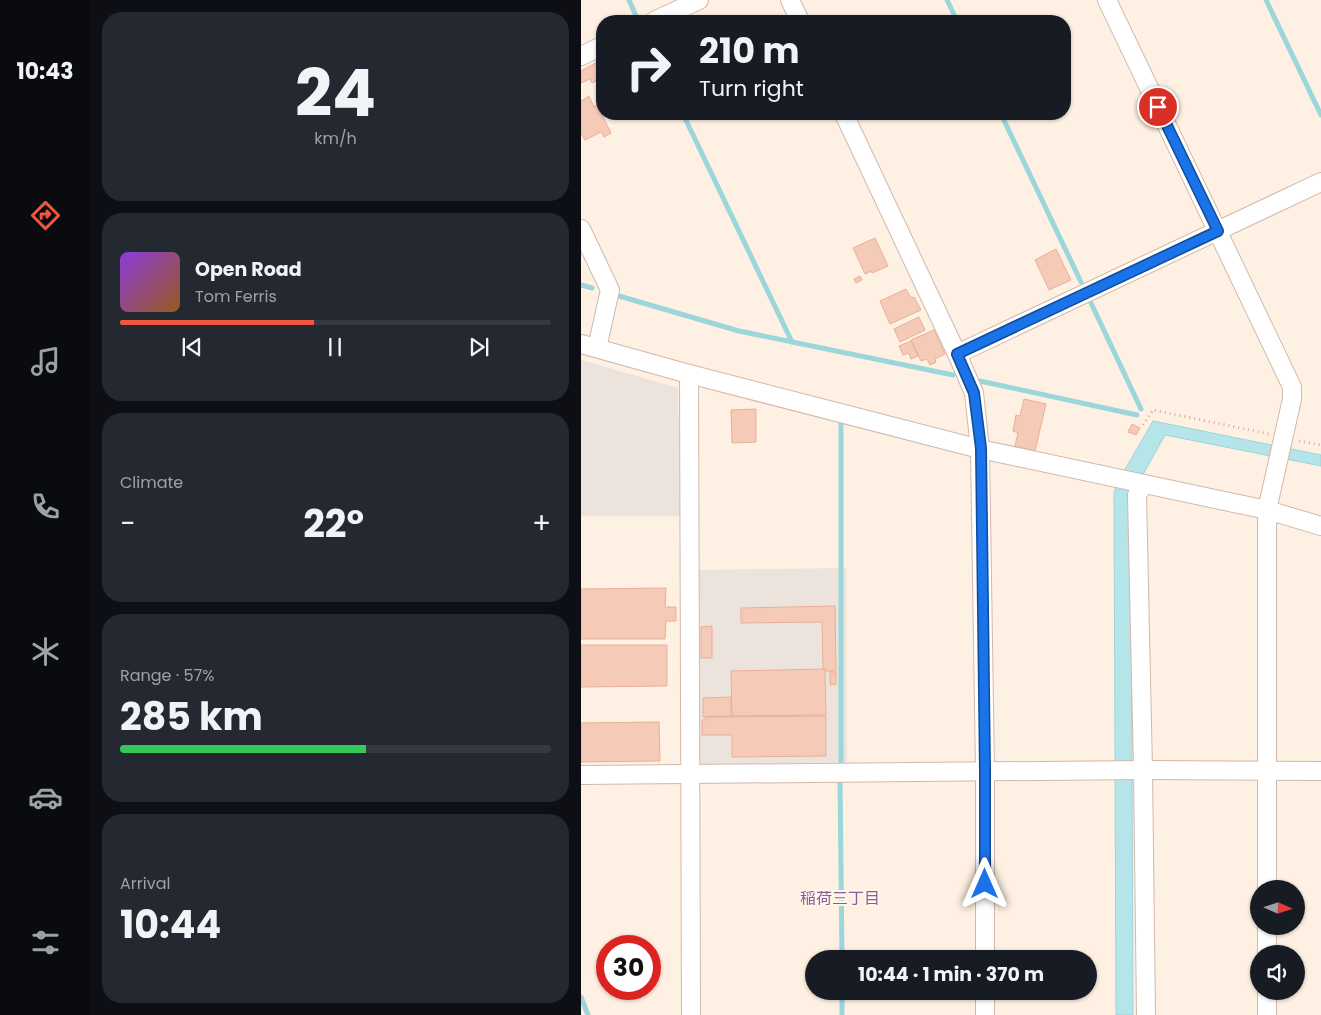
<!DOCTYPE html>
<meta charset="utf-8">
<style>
body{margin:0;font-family:Poppins,"Noto Sans JP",sans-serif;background:#242831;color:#f1f3f6;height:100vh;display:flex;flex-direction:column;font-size:19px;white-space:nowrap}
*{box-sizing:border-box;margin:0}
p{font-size:16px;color:#9ea1a6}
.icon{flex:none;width:28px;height:28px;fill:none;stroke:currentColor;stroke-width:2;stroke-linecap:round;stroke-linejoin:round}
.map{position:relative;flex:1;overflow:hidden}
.sheet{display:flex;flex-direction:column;gap:12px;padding:12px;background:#0d0f14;width:491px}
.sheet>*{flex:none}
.top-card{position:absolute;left:15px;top:15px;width:475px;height:105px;border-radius:20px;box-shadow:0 1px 4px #0004;background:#171b24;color:#f1f3f6;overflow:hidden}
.needle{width:32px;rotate:93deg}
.controls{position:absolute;left:669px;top:880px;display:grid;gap:10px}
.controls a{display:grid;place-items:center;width:55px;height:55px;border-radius:50%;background:#171b24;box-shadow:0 1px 4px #0004;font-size:25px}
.speed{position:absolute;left:15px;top:935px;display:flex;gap:10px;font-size:25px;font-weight:700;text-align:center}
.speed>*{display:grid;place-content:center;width:65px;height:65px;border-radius:50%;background:#171b24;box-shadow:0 1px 4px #0004;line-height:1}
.speed .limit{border:8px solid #d22;background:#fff;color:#111}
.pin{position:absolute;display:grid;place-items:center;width:42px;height:42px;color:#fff;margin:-21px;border:2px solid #fff;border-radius:50%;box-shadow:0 1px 5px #0007}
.me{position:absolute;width:55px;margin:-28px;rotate:0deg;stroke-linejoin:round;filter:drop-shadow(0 0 4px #0008)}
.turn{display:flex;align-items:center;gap:18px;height:105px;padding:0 20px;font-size:22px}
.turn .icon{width:65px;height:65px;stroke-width:2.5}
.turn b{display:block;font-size:35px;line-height:42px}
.big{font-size:38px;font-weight:700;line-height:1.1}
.sheet .widget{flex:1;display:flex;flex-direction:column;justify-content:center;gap:8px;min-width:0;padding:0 18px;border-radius:20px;background:#242831}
.sheet .dial{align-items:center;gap:0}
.dial b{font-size:65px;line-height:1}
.song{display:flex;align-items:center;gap:15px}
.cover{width:60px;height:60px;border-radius:8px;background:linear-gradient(135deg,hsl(270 70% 55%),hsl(30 70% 35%))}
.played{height:5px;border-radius:2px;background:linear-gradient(90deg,#f0573f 45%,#363941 45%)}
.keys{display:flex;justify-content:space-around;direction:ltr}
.heat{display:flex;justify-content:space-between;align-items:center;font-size:28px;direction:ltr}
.charge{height:8px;border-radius:4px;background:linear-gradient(90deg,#34c759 57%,#363941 0)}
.trip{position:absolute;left:224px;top:950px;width:292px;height:50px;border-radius:25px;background:#171b24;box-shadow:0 1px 4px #0004;font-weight:700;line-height:50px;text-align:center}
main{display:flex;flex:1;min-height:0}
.tab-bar{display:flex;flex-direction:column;width:90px;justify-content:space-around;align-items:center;background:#090b0e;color:#9ea1a6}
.tab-bar .icon{width:35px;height:35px}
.tab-bar .current{color:#f0573f}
.tab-bar b{font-size:22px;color:#f1f3f6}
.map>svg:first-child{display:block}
.industrial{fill:#ece3dd}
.water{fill:#b5e5e8;stroke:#9bd6db}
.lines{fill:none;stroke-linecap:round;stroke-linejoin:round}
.stream{stroke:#9bd6db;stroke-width:5}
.building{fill:#f5cbb8;stroke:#e9af97}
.minor-casing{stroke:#d1b9ab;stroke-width:20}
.path{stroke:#daae9b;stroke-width:3;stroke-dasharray:1 4;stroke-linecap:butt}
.minor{stroke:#fff;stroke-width:18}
.route-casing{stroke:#114b97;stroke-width:12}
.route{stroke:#1a73e8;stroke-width:9}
.labels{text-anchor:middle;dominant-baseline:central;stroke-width:4;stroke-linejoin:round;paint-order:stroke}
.neighbourhood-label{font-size:16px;fill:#83629b;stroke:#fff5e9}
</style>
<main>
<nav class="tab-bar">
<b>10:43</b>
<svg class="icon current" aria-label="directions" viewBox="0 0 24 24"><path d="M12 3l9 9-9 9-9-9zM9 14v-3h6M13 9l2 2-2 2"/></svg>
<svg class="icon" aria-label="music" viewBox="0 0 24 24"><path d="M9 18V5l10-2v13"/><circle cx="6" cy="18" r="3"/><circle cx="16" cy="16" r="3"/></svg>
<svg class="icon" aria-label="phone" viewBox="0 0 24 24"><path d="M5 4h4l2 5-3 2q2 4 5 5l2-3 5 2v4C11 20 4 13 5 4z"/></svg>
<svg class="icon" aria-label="climate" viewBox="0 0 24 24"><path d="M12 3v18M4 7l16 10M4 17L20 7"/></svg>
<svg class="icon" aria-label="car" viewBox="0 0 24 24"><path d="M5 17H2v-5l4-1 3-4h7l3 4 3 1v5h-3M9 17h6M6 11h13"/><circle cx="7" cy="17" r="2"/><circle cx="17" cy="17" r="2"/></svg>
<svg class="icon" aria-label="filters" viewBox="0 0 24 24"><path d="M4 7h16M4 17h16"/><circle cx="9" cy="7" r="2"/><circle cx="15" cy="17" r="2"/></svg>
</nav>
<section class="sheet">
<div class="widget dial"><b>24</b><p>km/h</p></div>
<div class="widget">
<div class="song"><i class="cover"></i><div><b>Open Road</b><p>Tom Ferris</p></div></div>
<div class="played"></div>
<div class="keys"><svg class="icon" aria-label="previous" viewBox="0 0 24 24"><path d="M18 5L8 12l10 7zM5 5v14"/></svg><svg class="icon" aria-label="pause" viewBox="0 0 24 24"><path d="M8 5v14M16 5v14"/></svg><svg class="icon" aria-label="next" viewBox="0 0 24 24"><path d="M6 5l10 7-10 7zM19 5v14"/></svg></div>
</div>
<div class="widget"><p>Climate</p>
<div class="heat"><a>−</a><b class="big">22°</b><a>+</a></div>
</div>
<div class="widget"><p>Range · 57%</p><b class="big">285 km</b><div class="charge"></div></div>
<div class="widget"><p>Arrival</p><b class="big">10:44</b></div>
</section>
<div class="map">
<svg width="740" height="1015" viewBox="0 0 740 1015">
<rect width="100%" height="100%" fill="#fef0e2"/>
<g class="industrial">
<polygon points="0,360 97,388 100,516 0,516"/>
<polygon points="265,568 266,762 118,765 117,570"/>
</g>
<polygon class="water" points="572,421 740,455 740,466 584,435 550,496 552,1015 535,1015 533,494 535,485"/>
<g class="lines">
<g class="stream">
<polyline points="48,0 55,16"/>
<polyline points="366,0 376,21"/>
<polyline points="685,0 740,115"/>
<polyline points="102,114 211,342"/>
<polyline points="420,114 500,282"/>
<polyline points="0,285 11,288"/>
<polyline points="38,296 158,331 372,375"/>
<polyline points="510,303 560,409"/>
<polyline points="399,381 556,415"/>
<polyline points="260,423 260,762"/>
<polyline points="259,779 261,959"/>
<polyline points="261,991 261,1015"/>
<polyline points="0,997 7,1015"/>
</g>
</g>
<g class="building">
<polygon points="20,60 21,72 18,74 20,78 11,83 9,79 0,83 0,71"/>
<polygon points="8,96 13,107 16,105 30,133 23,137 20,132 4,140 0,133 0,101"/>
<polygon points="294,238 307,266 291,273 290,271 284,274 272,248"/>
<polygon points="475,249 490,280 468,290 454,260"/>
<polygon points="279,276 281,280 275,283 273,279"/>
<polygon points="325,289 330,298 333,297 340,310 309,324 299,301"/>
<polygon points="338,317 344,330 319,342 313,329"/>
<polygon points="353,330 364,354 354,359 355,362 349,365 346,359 340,361 330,340"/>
<polygon points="330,341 337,356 330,359 328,353 322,355 318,346"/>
<polygon points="443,399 465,404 454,451 434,446 437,433 432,431 435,415 439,416"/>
<polygon points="175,409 175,442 151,443 150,410"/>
<polygon points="551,424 559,428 555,435 547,432"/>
<polygon points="85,588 84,607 95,607 95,621 85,621 84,639 0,639 0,589"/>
<polygon points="254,606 255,671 245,671 245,669 242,669 241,622 160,623 160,608"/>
<polygon points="131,626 131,658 120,658 120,627"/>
<polygon points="0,645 86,645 86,686 0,687"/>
<polygon points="244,669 245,715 151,716 150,671"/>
<polygon points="249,672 255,672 255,684 249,685"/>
<polygon points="150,697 150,716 122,717 122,698"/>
<polygon points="245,716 245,756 151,757 151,735 121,735 121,720 124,720 125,717"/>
<polygon points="78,722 79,761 0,762 0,723"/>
</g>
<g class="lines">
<defs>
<g id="minor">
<polyline points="209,0 219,21"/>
<polyline points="526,0 711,387 711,399 686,510 686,889"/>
<polyline points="73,21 118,0"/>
<polyline points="0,56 21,46"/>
<polyline points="263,114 376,354 393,393 399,449 404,771 404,959"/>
<polyline points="0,229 29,290 16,348"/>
<polyline points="0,344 108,374 399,449 686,510 740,526"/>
<polyline points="376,354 740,182"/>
<polyline points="108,374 110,1015"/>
<polyline points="563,484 556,495 562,770 565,1015"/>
<polyline points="0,775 562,770 740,771"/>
<polyline points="686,926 686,954"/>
<polyline points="686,991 686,1015"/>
<polyline points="404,1015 404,991"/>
</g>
</defs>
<use href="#minor" class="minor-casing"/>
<g class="path">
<polyline points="562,425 572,410 688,434"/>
<polyline points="718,441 740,445"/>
</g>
<use href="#minor" class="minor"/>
</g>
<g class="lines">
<defs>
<polyline id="route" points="404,884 404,771 400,448 393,393 376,354 637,231 577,107"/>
</defs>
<use href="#route" class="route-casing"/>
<use href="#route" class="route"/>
</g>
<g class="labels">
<g class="neighbourhood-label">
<text x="259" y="898">稲荷三丁目</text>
</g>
</g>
</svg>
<div class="controls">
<a><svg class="needle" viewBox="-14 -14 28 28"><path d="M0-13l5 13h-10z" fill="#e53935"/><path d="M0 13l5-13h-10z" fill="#9ea1a6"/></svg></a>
<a><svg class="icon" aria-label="sound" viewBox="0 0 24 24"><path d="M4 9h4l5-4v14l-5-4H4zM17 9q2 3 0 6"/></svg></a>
</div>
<div class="speed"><div class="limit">30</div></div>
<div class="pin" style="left:577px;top:107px;background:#d93025"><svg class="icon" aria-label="arrive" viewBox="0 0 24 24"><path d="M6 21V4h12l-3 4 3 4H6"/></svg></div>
<svg class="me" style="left:404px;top:884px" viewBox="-20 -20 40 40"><path d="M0-17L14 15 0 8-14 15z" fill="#1a73e8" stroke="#fff" stroke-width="4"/></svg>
<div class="trip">10:44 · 1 min · 370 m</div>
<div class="top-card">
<div class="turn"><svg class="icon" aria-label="right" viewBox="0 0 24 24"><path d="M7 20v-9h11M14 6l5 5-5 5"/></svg><div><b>210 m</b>Turn right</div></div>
</div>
</div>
</main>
